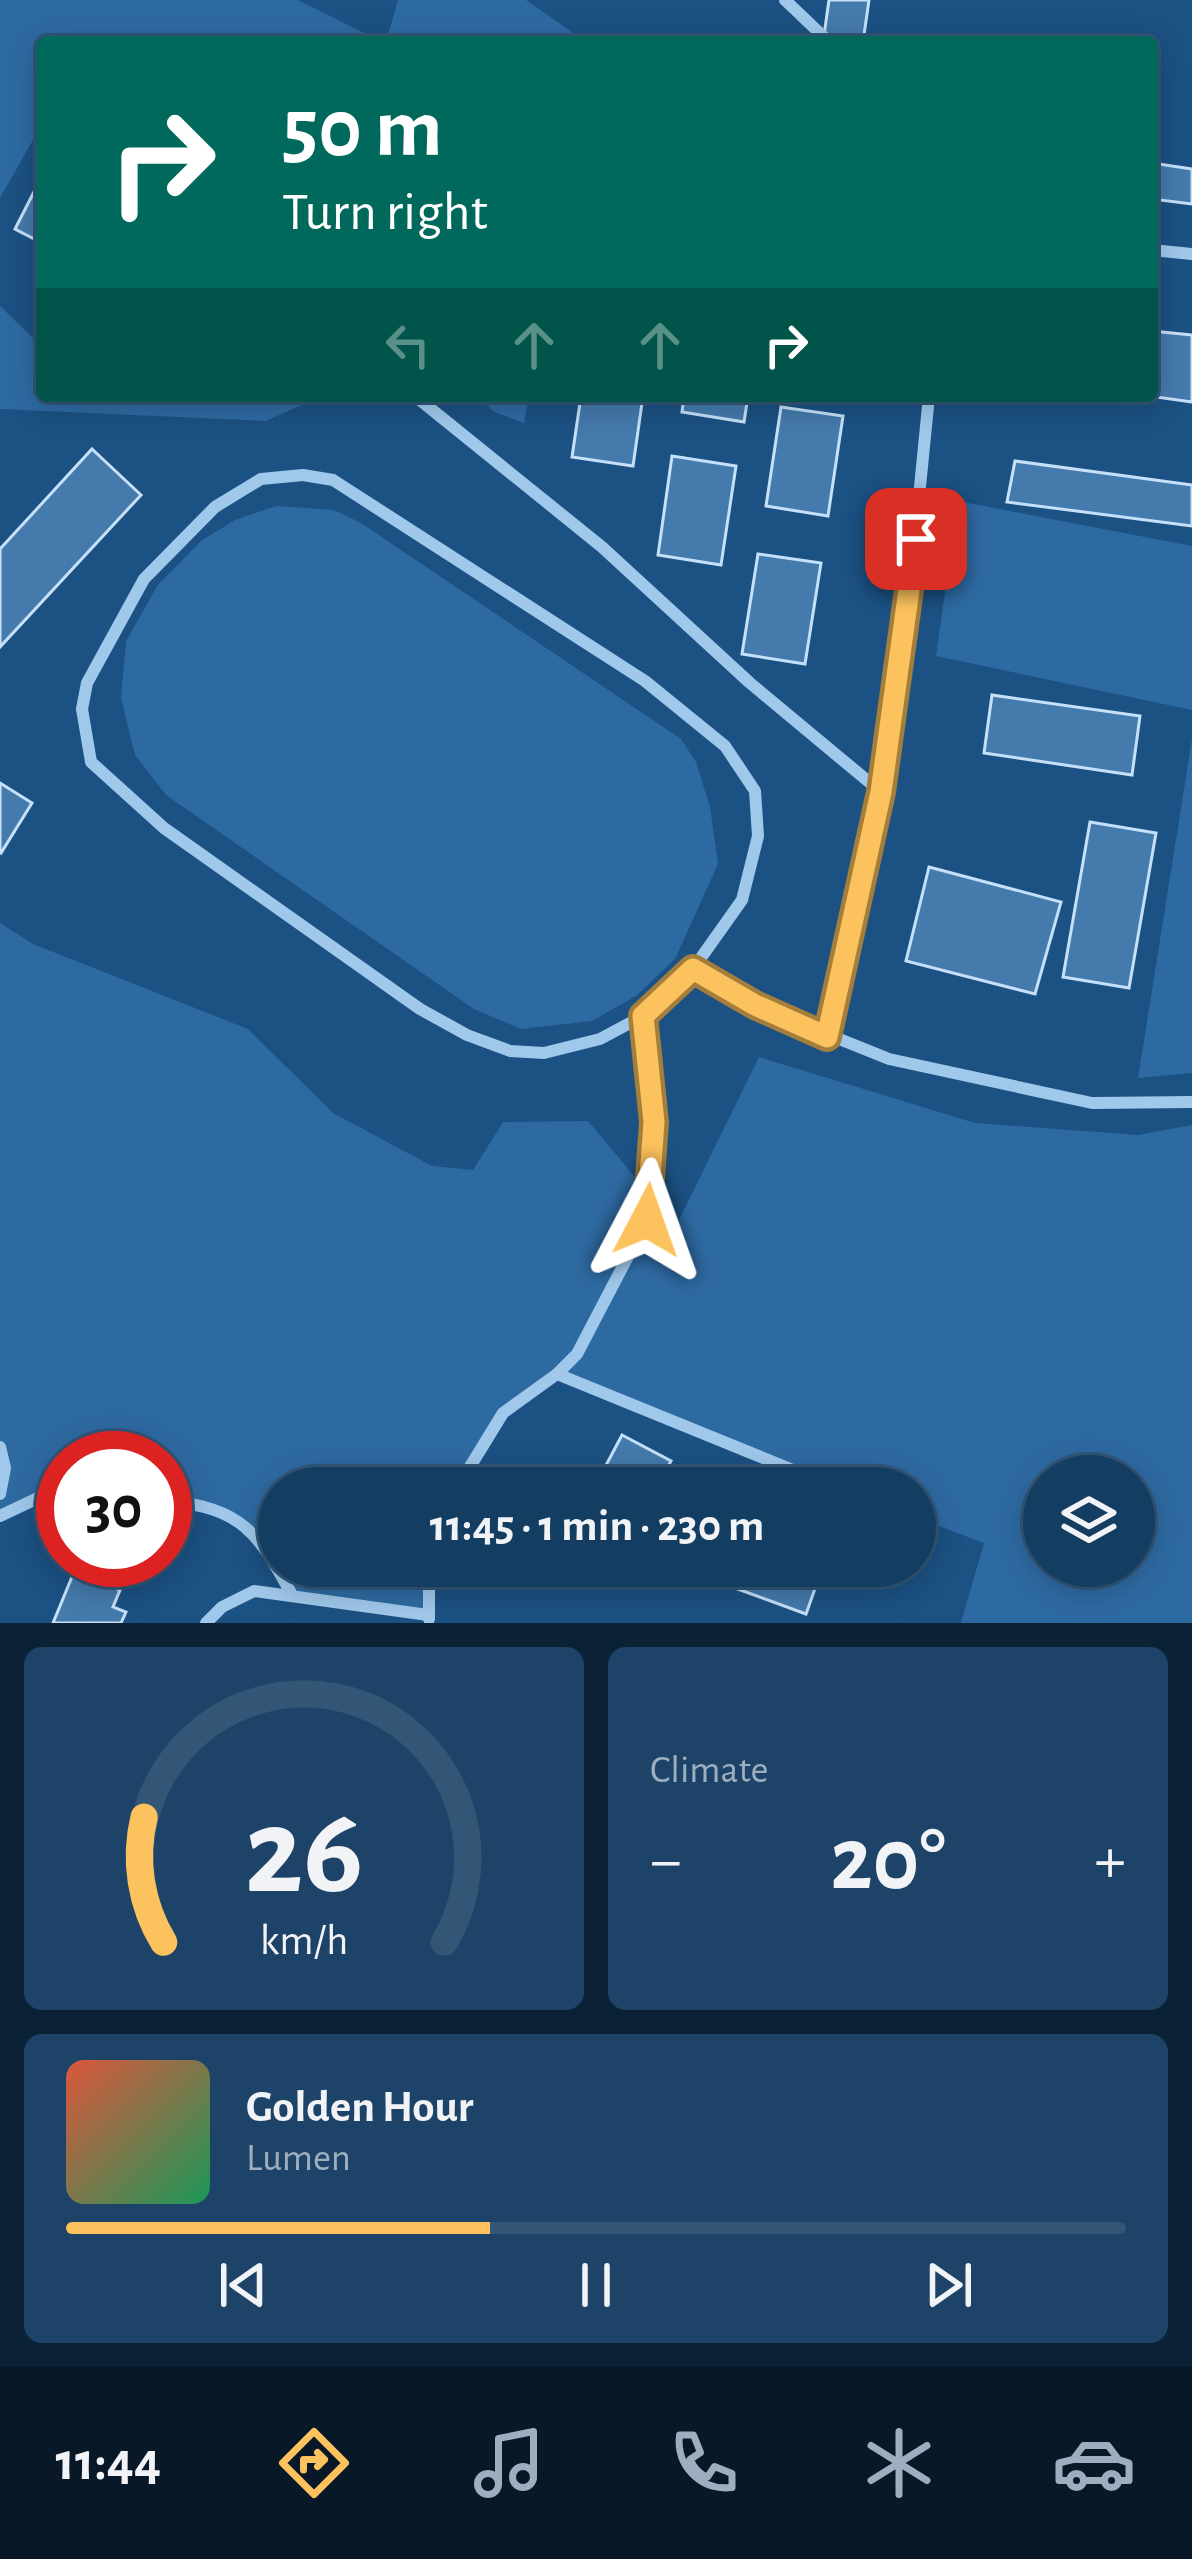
<!DOCTYPE html>
<meta charset="utf-8">
<style>
body{margin:0;font-family:"Alegreya Sans",sans-serif;background:#1d4468;color:#f1f3f6;height:100vh;display:flex;flex-direction:column;font-size:45px;white-space:nowrap}
*{box-sizing:border-box;margin:0}
p{font-size:39px;color:#9daebe}
.icon{flex:none;width:66px;height:66px;fill:none;stroke:currentColor;stroke-width:2;stroke-linecap:round;stroke-linejoin:round}
.map{position:relative;height:1623px;overflow:hidden}
.drawer{display:flex;flex-direction:column;gap:24px;padding:24px;background:#0b2236;flex:1}
.drawer>*{flex:none}
.top-card{position:absolute;left:36px;top:36px;width:1122px;height:366px;border-radius:12px;box-shadow:0 6px 30px #0003,0 0 0 3px #335677;background:#00695c;color:#fff;overflow:hidden}
.fabs{position:absolute;left:1023px;top:1455px;display:grid;gap:24px}
.fabs a{display:grid;place-items:center;width:132px;height:132px;border-radius:50%;background:#143d62;box-shadow:0 6px 30px #0003,0 0 0 3px #335677;font-size:60px}
.speed{position:absolute;left:36px;top:1431px;display:flex;gap:24px;font-size:60px;font-weight:700;text-align:center}
.speed>*{display:grid;place-content:center;width:156px;height:156px;border-radius:50%;background:#143d62;box-shadow:0 6px 30px #0003,0 0 0 3px #335677;line-height:1}
.speed .limit{border:18px solid #d22;background:#fff;color:#111}
.pin{position:absolute;display:grid;place-items:center;width:102px;height:102px;color:#fff;margin:-51px;border-radius:24px;box-shadow:0 6px 18px #0006}
.me{position:absolute;width:132px;margin:-66px;rotate:4deg;stroke-linejoin:round;filter:drop-shadow(0 0 9px #0008)}
.turn{display:flex;align-items:center;gap:42px;height:252px;padding:0 48px;font-size:54px}
.turn .icon{width:156px;height:156px;stroke-width:2.5}
.turn b{display:block;font-size:84px;line-height:102px}
.lanes{display:flex;align-items:center;height:114px;padding:0 48px;background:#0003;justify-content:center;gap:60px;direction:ltr}
.lanes .off{opacity:.35}
.big{font-size:90px;font-weight:600;line-height:1.1}
.drawer .card{flex:1;display:flex;flex-direction:column;justify-content:center;gap:18px;min-width:0;padding:0 42px;border-radius:18px;background:#1d4468}
.drawer .dial{align-items:center;gap:0}
.dial svg{height:312px;overflow:visible;fill:none;stroke:#335677;stroke-width:7;stroke-linecap:round;text-anchor:middle}
.dial text{fill:#f1f3f6;stroke:none}
.song{display:flex;align-items:center;gap:36px}
.cover{width:144px;height:144px;border-radius:18px;background:linear-gradient(135deg,hsl(10 70% 55%),hsl(150 70% 35%))}
.played{height:12px;border-radius:6px;background:linear-gradient(90deg,#fcc25d 40%,#335677 40%)}
.keys{display:flex;justify-content:space-around;direction:ltr}
.heat{display:flex;justify-content:space-between;align-items:center;font-size:66px;direction:ltr}
.drawer .tiles{flex:1;display:grid;gap:24px;grid-template-columns:1fr 1fr}
.card:last-child{grid-column:span 2}
.trip{position:absolute;left:258px;top:1467px;width:678px;height:120px;border-radius:60px;background:#143d62;box-shadow:0 6px 30px #0003,0 0 0 3px #335677;font-weight:600;line-height:120px;text-align:center}
.menu{display:flex;height:192px;justify-content:space-around;align-items:center;background:#081827;color:#9daebe}
.menu .icon{width:84px;height:84px}
.menu .current{color:#fcc25d}
.menu b{font-size:54px;color:#f1f3f6}
.map>svg:first-child{display:block}
.green{fill:#2e6aa2;fill-rule:evenodd}
.building{fill:#447aac;stroke:#c5e0f8;stroke-width:3}
.lines{fill:none;stroke-linecap:round;stroke-linejoin:round}
.minor{stroke:#a0c8eb;stroke-width:12}
.route-casing{stroke:#a47e3c;stroke-width:30}
.route{stroke:#fcc25d;stroke-width:21}
</style>
<div class="map">
<svg width="1192" height="1623" viewBox="0 0 1192 1623">
<rect width="100%" height="100%" fill="#1b5183"/>
<g class="green">
<polygon points="0,0 298,0 382,42 42,42 42,124 0,198"/>
<polygon points="398,0 526,0 586,42 386,42"/>
<polygon points="0,306 33,338 42,341 42,396 310,396 309,402 265,421 0,409"/>
<polygon points="479,396 529,396 524,423 494,412"/>
<polygon points="958,501 1192,546 1192,710 936,656"/>
<polygon points="276,506 334,510 361,523 681,739 696,762 710,807 718,864 675,959 636,996 592,1021 521,1029 474,1009 166,795 135,755 121,698 126,641 158,585 201,541 235,520"/>
<polygon points="1192,739 1192,1073 1138,1078"/>
<path d="M0 923 33 944 248 1029 333 1113 432 1166 473 1170 503 1122 588 1121 676 1226 759 1057 975 1123 1138 1135 1192 1125V1623H961L984 1543 915 1517V1488H837L557 1374 503 1413 457 1488H279V1566H429L428 1615 292 1595 233 1517 165 1500V1458H63V1496L0 1516ZM1044 1476H1134V1566H1044Z"/>
</g>
<g class="building">
<polygon points="829,0 869,0 863,42 823,42"/>
<polygon points="1152,163 1192,169 1192,204 1152,199"/>
<polygon points="42,176 42,243 15,229"/>
<polygon points="1152,331 1192,335 1192,402 1149,396"/>
<polygon points="581,396 643,396 633,466 572,457"/>
<polygon points="684,396 748,396 744,422 682,412"/>
<polygon points="781,407 843,416 828,516 766,506"/>
<polygon points="92,449 141,495 0,647 0,549"/>
<polygon points="672,456 736,466 721,565 658,555"/>
<polygon points="1015,461 1192,485 1192,526 1007,502"/>
<polygon points="758,554 821,563 805,664 742,654"/>
<polygon points="992,695 1140,716 1132,775 984,753"/>
<polygon points="0,783 32,803 1,853 0,852"/>
<polygon points="1090,822 1156,833 1129,988 1063,977"/>
<polygon points="929,867 1061,902 1035,994 906,961"/>
<polygon points="622,1435 671,1461 657,1488 594,1488"/>
<polygon points="675,1566 823,1566 806,1614"/>
<polygon points="74,1572 120,1590 113,1607 126,1612 121,1623 53,1623"/>
</g>
<g class="lines">
<g class="minor">
<polyline points="785,0 829,42"/>
<polyline points="1152,250 1192,254"/>
<polyline points="415,396 602,547 750,683 881,792"/>
<polyline points="693,969 643,1016 600,1039 544,1053 510,1051 467,1035 420,1009 164,828 91,762 82,709 87,683 144,579 215,507 261,479 303,475 333,480 645,681 725,746 755,791 758,836 742,900 693,969 755,1005 889,1059 1092,1103 1192,1102"/>
<polyline points="827,1037 881,792 907,618 929,396"/>
<polyline points="557,1374 837,1488"/>
<polyline points="0,1447 5,1468 0,1494"/>
<polyline points="457,1488 503,1413 557,1374 577,1354 647,1220 654,1122 643,1016"/>
<path d="M165 1500C243 1509 257 1531 292 1595"/>
<polyline points="0,1516 38,1498 63,1496"/>
<polyline points="429,1619 429,1566"/>
<polyline points="206,1623 222,1607 254,1591 428,1615"/>
</g>
</g>
<g class="lines">
<defs>
<polyline id="route" points="647,1220 654,1122 643,1016 693,969 755,1005 827,1037 881,792 916,539"/>
</defs>
<use href="#route" class="route-casing"/>
<use href="#route" class="route"/>
</g>
</svg>
<div class="fabs">
<a><svg class="icon" aria-label="layers" viewBox="0 0 24 24"><path d="M12 4l9 5-9 5-9-5zM3 14l9 5 9-5"/></svg></a>
</div>
<div class="speed"><div class="limit">30</div></div>
<div class="pin" style="left:916px;top:539px;background:#d93025"><svg class="icon" aria-label="arrive" viewBox="0 0 24 24"><path d="M6 21V4h12l-3 4 3 4H6"/></svg></div>
<svg class="me" style="left:647px;top:1220px" viewBox="-20 -20 40 40"><path d="M0-17L14 15 0 8-14 15z" fill="#fcc25d" stroke="#fff" stroke-width="4"/></svg>
<div class="trip">11:45 · 1 min · 230 m</div>
<div class="top-card">
<div class="turn"><svg class="icon" aria-label="right" viewBox="0 0 24 24"><path d="M7 20v-9h11M14 6l5 5-5 5"/></svg><div><b>50 m</b>Turn right</div></div>
<div class="lanes"><svg class="icon off" aria-label="left" viewBox="0 0 24 24"><path d="M17 20v-9H6M10 6l-5 5 5 5"/></svg><svg class="icon off" aria-label="ahead" viewBox="0 0 24 24"><path d="M12 20V5M6 11l6-6 6 6"/></svg><svg class="icon off" aria-label="ahead" viewBox="0 0 24 24"><path d="M12 20V5M6 11l6-6 6 6"/></svg><svg class="icon" aria-label="right" viewBox="0 0 24 24"><path d="M7 20v-9h11M14 6l5 5-5 5"/></svg></div>
</div>
</div>
<section class="drawer">
<div class="tiles">
<div class="card dial"><svg viewBox="0 0 100 80">
<path d="M14 69A42 42 0 1 1 86 69"/>
<path d="M14 69A42 42 0 0 1 9 37" stroke="#fcc25d"/>
<text x="50" y="56" font-size="32" font-weight="700">26</text>
<text x="50" y="72" font-size="11">km/h</text>
</svg></div>
<div class="card"><p>Climate</p>
<div class="heat"><a>−</a><b class="big">20°</b><a>+</a></div>
</div>
<div class="card">
<div class="song"><i class="cover"></i><div><b>Golden Hour</b><p>Lumen</p></div></div>
<div class="played"></div>
<div class="keys"><svg class="icon" aria-label="previous" viewBox="0 0 24 24"><path d="M18 5L8 12l10 7zM5 5v14"/></svg><svg class="icon" aria-label="pause" viewBox="0 0 24 24"><path d="M8 5v14M16 5v14"/></svg><svg class="icon" aria-label="next" viewBox="0 0 24 24"><path d="M6 5l10 7-10 7zM19 5v14"/></svg></div>
</div>
</div>
</section>
<nav class="menu">
<b>11:44</b>
<svg class="icon current" aria-label="directions" viewBox="0 0 24 24"><path d="M12 3l9 9-9 9-9-9zM9 14v-3h6M13 9l2 2-2 2"/></svg>
<svg class="icon" aria-label="music" viewBox="0 0 24 24"><path d="M9 18V5l10-2v13"/><circle cx="6" cy="18" r="3"/><circle cx="16" cy="16" r="3"/></svg>
<svg class="icon" aria-label="phone" viewBox="0 0 24 24"><path d="M5 4h4l2 5-3 2q2 4 5 5l2-3 5 2v4C11 20 4 13 5 4z"/></svg>
<svg class="icon" aria-label="climate" viewBox="0 0 24 24"><path d="M12 3v18M4 7l16 10M4 17L20 7"/></svg>
<svg class="icon" aria-label="car" viewBox="0 0 24 24"><path d="M5 17H2v-5l4-1 3-4h7l3 4 3 1v5h-3M9 17h6M6 11h13"/><circle cx="7" cy="17" r="2"/><circle cx="17" cy="17" r="2"/></svg>
</nav>
